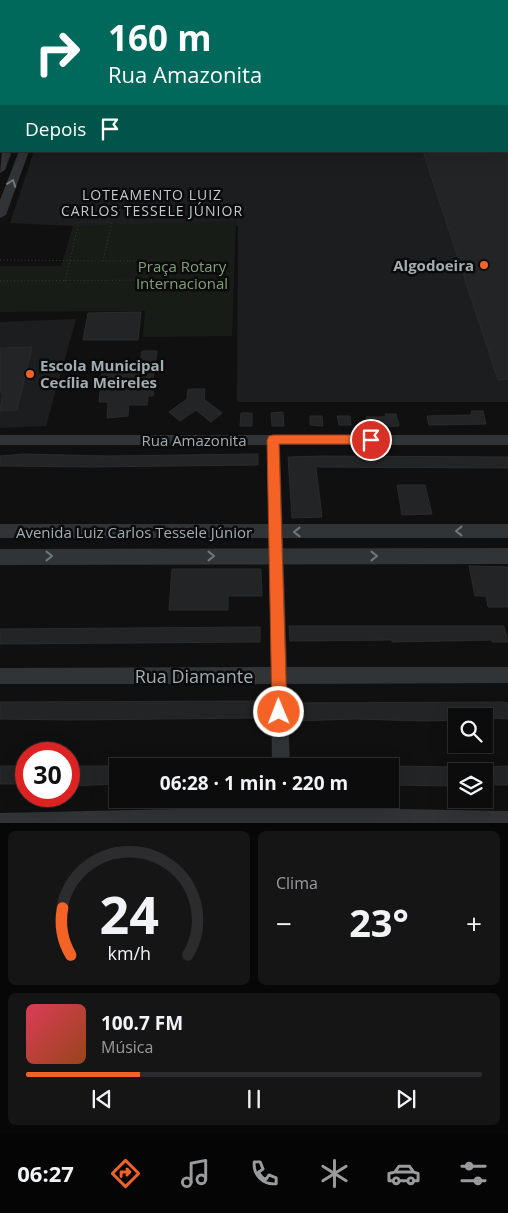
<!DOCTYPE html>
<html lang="pt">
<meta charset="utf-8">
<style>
body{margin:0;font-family:"Open Sans",sans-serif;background:#151516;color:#f1f3f6;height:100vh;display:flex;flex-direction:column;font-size:19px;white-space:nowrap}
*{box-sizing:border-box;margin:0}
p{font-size:16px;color:#9a9b9d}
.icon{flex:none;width:28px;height:28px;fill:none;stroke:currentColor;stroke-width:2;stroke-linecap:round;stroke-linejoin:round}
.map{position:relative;height:823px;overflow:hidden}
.side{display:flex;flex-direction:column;gap:8px;padding:8px;background:#070707;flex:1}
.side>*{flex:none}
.guide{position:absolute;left:0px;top:0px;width:509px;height:152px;box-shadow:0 5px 20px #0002,0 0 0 1px #2c2c2e;background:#00695c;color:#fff;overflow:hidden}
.controls{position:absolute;left:448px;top:708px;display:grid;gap:10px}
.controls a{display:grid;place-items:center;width:45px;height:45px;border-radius:0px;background:#0c0c0d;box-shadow:0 5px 20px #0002,0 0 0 1px #2c2c2e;font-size:25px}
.speed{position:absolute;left:15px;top:742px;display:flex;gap:10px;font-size:25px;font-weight:700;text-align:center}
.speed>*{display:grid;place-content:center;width:65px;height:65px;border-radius:50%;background:#0c0c0d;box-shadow:0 5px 20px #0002,0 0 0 1px #2c2c2e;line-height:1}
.speed .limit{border:8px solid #d22;background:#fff;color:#111}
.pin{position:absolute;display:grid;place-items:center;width:42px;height:42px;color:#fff;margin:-21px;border:2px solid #fff;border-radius:50%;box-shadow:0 1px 5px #0007}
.me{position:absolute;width:55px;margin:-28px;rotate:359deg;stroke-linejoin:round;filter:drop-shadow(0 0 4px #0008)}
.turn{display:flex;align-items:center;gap:18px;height:105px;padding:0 25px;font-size:22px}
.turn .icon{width:65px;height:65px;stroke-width:2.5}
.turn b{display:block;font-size:35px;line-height:42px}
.then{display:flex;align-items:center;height:48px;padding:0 25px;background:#0003;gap:10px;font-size:19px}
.big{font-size:38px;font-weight:700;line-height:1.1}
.side .tile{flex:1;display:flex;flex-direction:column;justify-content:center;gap:8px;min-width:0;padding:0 18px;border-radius:8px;background:#151516}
.side .dial{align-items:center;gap:0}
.dial svg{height:130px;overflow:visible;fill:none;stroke:#2c2c2e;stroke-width:7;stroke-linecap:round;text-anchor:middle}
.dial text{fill:#f1f3f6;stroke:none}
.song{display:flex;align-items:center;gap:15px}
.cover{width:60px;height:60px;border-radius:8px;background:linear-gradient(135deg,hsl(350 70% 55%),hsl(20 70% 35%))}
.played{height:5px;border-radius:2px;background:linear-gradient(90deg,#f46325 25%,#2c2c2e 25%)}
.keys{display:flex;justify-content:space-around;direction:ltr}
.heat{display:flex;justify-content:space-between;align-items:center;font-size:28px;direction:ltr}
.side .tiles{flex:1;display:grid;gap:8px;grid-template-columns:1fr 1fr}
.tile:last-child{grid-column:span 2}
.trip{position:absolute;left:109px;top:758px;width:290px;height:50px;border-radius:0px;background:#0c0c0d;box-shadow:0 5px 20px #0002,0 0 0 1px #2c2c2e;font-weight:700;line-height:50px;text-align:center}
.menu{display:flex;height:80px;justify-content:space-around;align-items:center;background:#050505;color:#9a9b9d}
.menu .icon{width:35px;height:35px}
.menu .selected{color:#f46325}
.menu b{font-size:22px;color:#f1f3f6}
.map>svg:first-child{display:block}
.built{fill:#1c1d1e}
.green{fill:#171c16}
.building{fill:#232425;stroke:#2a2b2d}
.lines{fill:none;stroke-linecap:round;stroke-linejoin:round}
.path{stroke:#373b3d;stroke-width:1;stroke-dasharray:1 2.5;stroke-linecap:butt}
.minor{fill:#313436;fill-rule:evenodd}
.tertiary{fill:#313436;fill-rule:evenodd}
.oneway{stroke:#6f777a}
.route{fill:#f46325;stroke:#9f4018}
.poi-dot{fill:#f46325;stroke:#0b0b0c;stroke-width:2}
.labels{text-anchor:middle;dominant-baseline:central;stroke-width:5;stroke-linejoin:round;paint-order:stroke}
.far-neighbourhood-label{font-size:14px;letter-spacing:1px;fill:#c2cace;stroke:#0b0b0c}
.poi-label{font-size:15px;font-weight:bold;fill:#a1adb2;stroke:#0b0b0c;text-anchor:end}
.park-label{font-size:15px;fill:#839e77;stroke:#0b0b0c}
.street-label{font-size:15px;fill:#a1adb2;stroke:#0b0b0c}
.near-street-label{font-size:18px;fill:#a1adb2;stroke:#0b0b0c}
</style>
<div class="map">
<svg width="508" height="823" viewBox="0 0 508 823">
<rect width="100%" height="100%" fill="#101011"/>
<g class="built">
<polygon points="0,0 508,0 508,124 508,1 1,1 0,62"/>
<polygon points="508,133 508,402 237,402 238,226 73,226 10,223 34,151 508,151"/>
<polygon points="76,319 46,426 0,428 0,322"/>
</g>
<polygon class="green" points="236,221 232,336 143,337 145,311 0,312 0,266 61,266 73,226"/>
<g class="building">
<polygon points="423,151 508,151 508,379 498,380"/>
<polygon points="141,312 138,340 83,340 88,313"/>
<polygon points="32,347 17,410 0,411 3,392 0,392 0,348"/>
<polygon points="142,351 157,351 152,387 154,387 153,396 148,396 147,405 129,405 128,416 107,418 108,402 99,402 103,363 120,363 119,366 139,366"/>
<polygon points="188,389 205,389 204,399 222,413 211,422 196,410 180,421 169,412 187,399"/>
<polygon points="471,411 483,411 486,424 429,425 427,416 472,415"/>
<polygon points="283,412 284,426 272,426 271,413"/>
<polygon points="241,413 252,413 252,426 240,426"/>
<polygon points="385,414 396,414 399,426 368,427 366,417 386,417"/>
<polygon points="310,416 322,416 323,426 310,425"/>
<polygon points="337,416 350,416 351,425 339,425"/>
<polygon points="24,454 106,456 258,454 258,465 91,467 0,466 0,456"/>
<polygon points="322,456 508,457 508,468 316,467 322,517 292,518 288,457"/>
<polygon points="397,485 425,485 432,514 402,515"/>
<polygon points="469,566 508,567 508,607 488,607 486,596 475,596"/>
<polygon points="172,569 261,569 262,596 228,596 228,610 169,610"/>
<polygon points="289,626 504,626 508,642 492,642 492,640 392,642 392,640 290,641"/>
<polygon points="260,627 260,642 0,644 0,629"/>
<polygon points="259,701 260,718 70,720 0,719 0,702"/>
<polygon points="292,703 503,702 508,703 508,719 456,716 456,720 426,721 355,719 293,721"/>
<rect x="0" y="766" width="26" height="18"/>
<polygon points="69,766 118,766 118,784 69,786"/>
<polygon points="390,766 456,767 456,786 390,785"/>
<polygon points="508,766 508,785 484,785 484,767"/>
</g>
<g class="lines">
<g class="path">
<polyline points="0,260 103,261"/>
<polyline points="0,281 151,280"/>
<polyline points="65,281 79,222 112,222 103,261 153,261"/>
</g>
<g class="minor">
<rect x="130" y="0" width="6" height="1"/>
<rect x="0" y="13" width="1" height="4"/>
<polygon points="0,435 508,435 508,445 280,445 287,667 508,667 508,683 287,684 290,766 272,766 271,684 0,684 0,668 271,667 267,445 0,445"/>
<polygon points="272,799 290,799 290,807 508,811 508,823 0,823 0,813 272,807"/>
</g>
<g class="tertiary">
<rect x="292" y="0" width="8" height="1"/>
<rect x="305" y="0" width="8" height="1"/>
<rect x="0" y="62" width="1" height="6"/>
<polygon points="2,151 12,151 5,170 0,173"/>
<polygon points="19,151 29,151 6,215 0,218 0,200"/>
<rect x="0" y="524" width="508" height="14"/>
<polygon points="508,548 508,564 0,565 0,549"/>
</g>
</g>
<defs><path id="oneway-chevron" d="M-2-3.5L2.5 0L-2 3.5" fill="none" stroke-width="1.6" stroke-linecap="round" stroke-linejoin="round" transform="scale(1.25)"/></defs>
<g class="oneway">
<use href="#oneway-chevron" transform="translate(12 183) rotate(-70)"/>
<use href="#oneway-chevron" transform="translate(459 531) rotate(180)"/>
<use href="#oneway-chevron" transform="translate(297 532) rotate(180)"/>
<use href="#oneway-chevron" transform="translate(49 556)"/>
<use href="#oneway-chevron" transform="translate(211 556)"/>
<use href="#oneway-chevron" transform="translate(374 556)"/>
</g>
<polygon class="route" points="273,435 371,435 375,436 377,440 375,443 371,444 279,444 287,712 285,718 279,720 274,718 272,712 267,440 269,436"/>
<g class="poi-dot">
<circle cx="484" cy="265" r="5"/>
<circle cx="30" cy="374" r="5"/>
</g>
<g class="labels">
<g class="far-neighbourhood-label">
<text x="152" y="194">LOTEAMENTO LUIZ<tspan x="152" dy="16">CARLOS TESSELE JÚNIOR</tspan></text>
</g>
<g class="poi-label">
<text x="474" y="265">Algodoeira</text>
<text x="40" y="365" text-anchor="start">Escola Municipal<tspan x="40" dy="17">Cecília Meireles</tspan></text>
</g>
<g class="park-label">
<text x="182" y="266">Praça Rotary<tspan x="182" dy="17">Internacional</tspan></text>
</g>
<g class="street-label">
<text x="194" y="440">Rua Amazonita</text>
<text x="134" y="532">Avenida Luiz Carlos Tessele Júnior</text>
</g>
<g class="near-street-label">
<text x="194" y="676">Rua Diamante</text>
</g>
</g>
</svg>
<div class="controls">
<a><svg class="icon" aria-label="search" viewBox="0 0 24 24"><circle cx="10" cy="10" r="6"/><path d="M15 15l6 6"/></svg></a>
<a><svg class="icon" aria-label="layers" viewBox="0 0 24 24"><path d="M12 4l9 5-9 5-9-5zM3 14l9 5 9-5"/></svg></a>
</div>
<div class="speed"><div class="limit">30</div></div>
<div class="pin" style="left:371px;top:440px;background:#d93025"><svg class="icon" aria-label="arrive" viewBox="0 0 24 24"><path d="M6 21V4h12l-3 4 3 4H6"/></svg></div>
<svg class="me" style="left:279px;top:712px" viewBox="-20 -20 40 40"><circle r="17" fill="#f46325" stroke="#fff" stroke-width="3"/><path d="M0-11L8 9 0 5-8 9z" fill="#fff"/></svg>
<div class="trip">06:28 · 1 min · 220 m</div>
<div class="guide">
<div class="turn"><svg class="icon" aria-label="right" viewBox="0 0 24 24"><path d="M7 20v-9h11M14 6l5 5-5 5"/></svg><div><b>160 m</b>Rua Amazonita</div></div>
<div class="then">Depois<svg class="icon" aria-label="arrive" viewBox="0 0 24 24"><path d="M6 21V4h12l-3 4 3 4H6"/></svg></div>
</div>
</div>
<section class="side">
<div class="tiles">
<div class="tile dial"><svg viewBox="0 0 100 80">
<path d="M14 69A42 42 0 1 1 86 69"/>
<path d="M14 69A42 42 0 0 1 9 40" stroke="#f46325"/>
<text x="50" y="56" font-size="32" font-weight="700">24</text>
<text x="50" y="72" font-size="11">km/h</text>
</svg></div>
<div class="tile"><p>Clima</p>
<div class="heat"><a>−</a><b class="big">23°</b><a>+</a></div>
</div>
<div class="tile">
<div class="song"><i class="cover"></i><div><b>100.7 FM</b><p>Música</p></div></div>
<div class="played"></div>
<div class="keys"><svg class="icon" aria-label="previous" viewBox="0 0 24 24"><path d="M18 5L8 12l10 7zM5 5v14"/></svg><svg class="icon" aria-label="pause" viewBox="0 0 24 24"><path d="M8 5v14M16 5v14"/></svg><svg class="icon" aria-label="next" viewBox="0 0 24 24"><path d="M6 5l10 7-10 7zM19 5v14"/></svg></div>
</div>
</div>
</section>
<nav class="menu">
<b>06:27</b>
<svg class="icon selected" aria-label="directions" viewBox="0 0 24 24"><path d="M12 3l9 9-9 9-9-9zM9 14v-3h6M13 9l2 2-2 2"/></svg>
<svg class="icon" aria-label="music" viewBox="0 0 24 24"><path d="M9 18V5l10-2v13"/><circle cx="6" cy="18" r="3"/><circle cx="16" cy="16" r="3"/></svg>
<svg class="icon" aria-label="phone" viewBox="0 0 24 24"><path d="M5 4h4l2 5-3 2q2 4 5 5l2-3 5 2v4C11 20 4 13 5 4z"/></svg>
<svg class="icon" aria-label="climate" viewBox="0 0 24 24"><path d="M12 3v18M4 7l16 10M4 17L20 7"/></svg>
<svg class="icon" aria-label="car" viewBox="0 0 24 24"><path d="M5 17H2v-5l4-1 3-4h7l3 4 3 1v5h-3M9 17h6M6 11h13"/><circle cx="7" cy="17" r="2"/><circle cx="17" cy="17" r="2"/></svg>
<svg class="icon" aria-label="filters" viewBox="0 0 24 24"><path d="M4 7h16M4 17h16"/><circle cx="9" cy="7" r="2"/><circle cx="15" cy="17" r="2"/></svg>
</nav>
